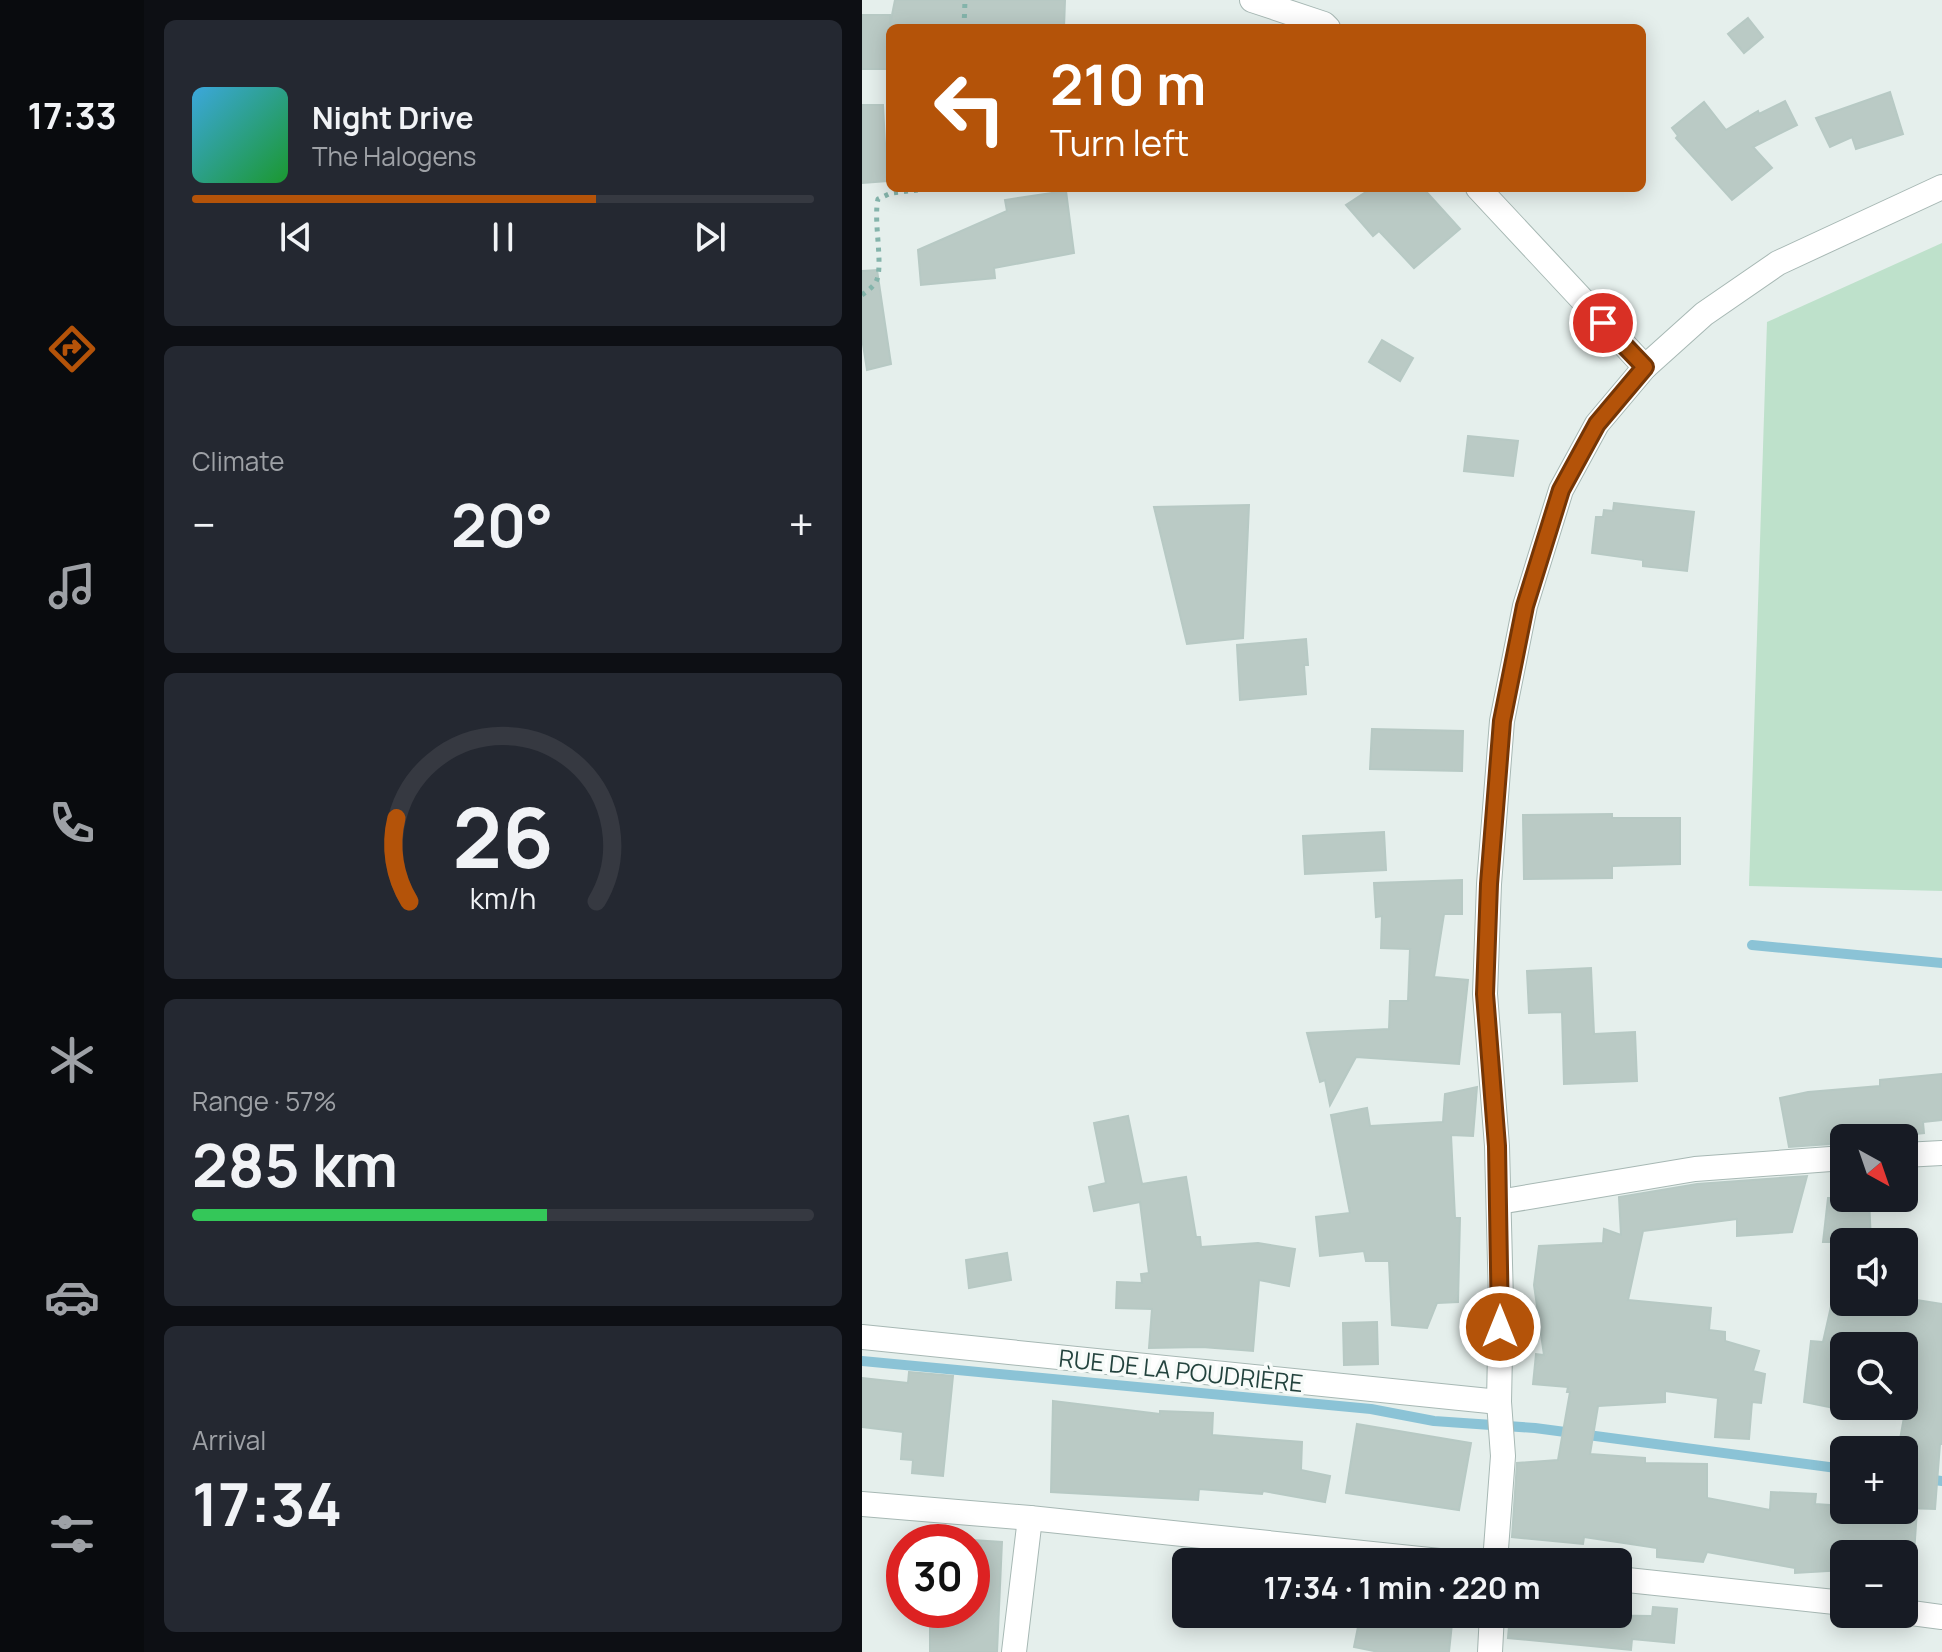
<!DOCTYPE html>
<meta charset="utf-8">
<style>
body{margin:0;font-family:Manrope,sans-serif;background:#242831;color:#f1f3f6;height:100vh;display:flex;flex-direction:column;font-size:30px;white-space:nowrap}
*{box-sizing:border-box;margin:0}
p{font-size:26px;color:#9ea1a6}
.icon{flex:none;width:44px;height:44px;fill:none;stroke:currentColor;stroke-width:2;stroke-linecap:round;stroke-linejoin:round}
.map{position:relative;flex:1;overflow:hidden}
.drawer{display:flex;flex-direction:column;gap:20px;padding:20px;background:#0d0f14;width:718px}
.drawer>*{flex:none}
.top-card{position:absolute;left:24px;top:24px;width:760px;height:168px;border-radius:12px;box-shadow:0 4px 20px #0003;background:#b45309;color:#fff;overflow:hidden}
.needle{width:52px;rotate:140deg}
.tools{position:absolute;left:968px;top:1124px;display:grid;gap:16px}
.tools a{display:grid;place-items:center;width:88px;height:88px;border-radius:12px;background:#171b24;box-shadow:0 4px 20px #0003;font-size:40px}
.speed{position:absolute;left:24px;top:1524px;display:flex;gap:16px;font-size:40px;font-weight:700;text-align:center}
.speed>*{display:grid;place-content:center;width:104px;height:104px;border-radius:50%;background:#171b24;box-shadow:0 4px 20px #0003;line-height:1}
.speed .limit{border:12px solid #d22;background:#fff;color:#111}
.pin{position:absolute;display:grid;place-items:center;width:68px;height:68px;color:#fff;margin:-34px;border:4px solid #fff;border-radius:50%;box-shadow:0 2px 8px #0007}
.me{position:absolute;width:88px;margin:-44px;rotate:0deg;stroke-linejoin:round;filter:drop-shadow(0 0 6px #0008)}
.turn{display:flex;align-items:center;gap:28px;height:168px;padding:0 32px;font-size:36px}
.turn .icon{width:104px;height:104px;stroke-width:2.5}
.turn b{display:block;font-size:56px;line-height:68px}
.big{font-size:60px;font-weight:700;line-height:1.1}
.drawer .widget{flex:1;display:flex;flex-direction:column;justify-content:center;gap:12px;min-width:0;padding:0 28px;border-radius:12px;background:#242831}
.drawer .dial{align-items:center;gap:0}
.dial svg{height:208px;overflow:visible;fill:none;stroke:#363941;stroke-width:7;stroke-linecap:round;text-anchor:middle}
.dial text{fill:#f1f3f6;stroke:none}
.song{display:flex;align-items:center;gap:24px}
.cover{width:96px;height:96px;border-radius:12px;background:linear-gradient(135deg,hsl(200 70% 55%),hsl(130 70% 35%))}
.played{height:8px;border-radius:4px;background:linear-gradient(90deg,#b45309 65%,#363941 65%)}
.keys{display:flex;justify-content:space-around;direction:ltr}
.heat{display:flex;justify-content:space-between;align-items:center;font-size:44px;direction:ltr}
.charge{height:12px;border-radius:6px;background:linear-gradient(90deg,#34c759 57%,#363941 0)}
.trip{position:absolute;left:310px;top:1548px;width:460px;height:80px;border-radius:12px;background:#171b24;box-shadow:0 4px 20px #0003;font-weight:700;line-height:80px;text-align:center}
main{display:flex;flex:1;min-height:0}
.tabs{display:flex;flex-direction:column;width:144px;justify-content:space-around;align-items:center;background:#090b0e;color:#9ea1a6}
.tabs .icon{width:56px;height:56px}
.tabs .selected{color:#b45309}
.tabs b{font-size:36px;color:#f1f3f6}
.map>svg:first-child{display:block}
.green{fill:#bee1cb}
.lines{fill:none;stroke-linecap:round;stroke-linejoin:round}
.stream{stroke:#8bc3d6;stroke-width:10}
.building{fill:#bacac5;stroke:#b7c9c4;stroke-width:2}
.minor-casing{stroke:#a7b8b4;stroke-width:26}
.path{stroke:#84b4ab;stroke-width:5;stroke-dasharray:4 6;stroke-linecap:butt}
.minor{stroke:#fff;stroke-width:24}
.route-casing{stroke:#753606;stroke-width:20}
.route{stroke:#b45309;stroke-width:14}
.labels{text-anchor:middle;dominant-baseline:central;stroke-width:7;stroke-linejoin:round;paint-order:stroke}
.street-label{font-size:24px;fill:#23433e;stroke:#f7fbf9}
</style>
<main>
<nav class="tabs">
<b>17:33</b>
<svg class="icon selected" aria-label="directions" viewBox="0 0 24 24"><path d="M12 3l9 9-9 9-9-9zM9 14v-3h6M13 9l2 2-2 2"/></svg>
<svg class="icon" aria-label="music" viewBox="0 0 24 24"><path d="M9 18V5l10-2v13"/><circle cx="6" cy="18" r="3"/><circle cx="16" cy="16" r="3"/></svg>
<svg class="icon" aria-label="phone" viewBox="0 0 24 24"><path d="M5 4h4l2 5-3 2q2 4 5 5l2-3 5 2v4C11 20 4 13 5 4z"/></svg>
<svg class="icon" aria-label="climate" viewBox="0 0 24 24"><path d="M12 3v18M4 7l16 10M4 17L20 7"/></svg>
<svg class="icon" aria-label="car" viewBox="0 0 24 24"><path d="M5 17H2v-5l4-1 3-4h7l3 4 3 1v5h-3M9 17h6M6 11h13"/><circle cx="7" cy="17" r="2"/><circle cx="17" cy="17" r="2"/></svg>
<svg class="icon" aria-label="filters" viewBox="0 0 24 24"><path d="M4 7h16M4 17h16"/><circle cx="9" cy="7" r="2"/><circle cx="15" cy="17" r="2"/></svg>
</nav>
<section class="drawer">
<div class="widget">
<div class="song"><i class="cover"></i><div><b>Night Drive</b><p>The Halogens</p></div></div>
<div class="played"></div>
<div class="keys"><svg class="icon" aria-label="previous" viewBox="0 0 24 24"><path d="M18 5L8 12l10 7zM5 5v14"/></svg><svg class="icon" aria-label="pause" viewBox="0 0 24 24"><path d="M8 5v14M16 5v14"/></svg><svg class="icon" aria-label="next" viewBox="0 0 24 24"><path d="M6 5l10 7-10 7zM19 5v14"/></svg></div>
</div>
<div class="widget"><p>Climate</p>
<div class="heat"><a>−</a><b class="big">20°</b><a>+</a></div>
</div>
<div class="widget dial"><svg viewBox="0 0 100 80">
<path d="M14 69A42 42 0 1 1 86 69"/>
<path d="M14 69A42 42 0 0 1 9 37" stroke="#b45309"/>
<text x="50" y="56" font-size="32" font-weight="700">26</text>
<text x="50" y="72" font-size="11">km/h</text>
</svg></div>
<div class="widget"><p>Range · 57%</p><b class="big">285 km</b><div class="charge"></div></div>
<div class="widget"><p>Arrival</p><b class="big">17:34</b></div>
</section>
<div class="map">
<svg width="1080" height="1652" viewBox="0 0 1080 1652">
<rect width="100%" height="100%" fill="#e5efec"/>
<polygon class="green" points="1080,243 1080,891 887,886 905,322"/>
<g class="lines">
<g class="stream">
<polyline points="890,945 1080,963"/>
<polyline points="0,1361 509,1409 572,1421 673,1428 982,1469"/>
<polyline points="1042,1476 1080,1481"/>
</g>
</g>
<g class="building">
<polygon points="33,0 203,0 202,28 28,28 28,69 0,69 0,15 28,15 28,25"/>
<polygon points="886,18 901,37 882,53 866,34"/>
<polygon points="1028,92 1041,134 994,149 990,137 968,147 954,118"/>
<polygon points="923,101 935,125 891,147 910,168 870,200 814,138 816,136 810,128 842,102 864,130 896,111 897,114"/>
<polygon points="0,105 21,105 25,181 0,183"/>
<polygon points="510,188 561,188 598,229 552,268 517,231 511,236 484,205"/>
<polygon points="204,191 212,253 132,268 133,278 59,285 56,250 145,211 143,200"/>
<polygon points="15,270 29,364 5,370 0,338 0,271"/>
<polygon points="520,340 551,358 538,381 507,362"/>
<polygon points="606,436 656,441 651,476 602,471"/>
<polygon points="752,503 832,512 825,571 781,566 781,560 730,553 734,517 741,517 742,510 751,511"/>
<polygon points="387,505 381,638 325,644 292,507"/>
<polygon points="444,639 446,665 442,665 444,694 378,700 375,645"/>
<polygon points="510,729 601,731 600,771 508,769"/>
<polygon points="750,814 750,818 818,818 818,864 750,866 750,878 662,879 661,815"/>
<polygon points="522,832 524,870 443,874 441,836"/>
<polygon points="600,880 600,914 582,914 572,977 606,980 597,1064 494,1057 468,1105 463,1080 458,1082 445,1033 527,1029 528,1001 546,1001 548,949 519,948 520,916 514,917 512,883"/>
<polygon points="729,968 732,1034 773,1032 775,1081 702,1084 700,1012 667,1013 665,971"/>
<polygon points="1080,1074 1080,1120 1061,1122 1062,1133 1016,1138 982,1138 982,1143 927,1147 918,1098 946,1092 1018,1086 1018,1080"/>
<polygon points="615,1087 611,1136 589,1135 593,1218 598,1218 596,1302 575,1303 565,1328 530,1325 527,1261 504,1261 502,1251 458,1256 454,1217 488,1213 469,1115 505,1108 508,1126 581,1122 583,1094"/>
<polygon points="266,1116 280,1184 324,1177 334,1237 338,1237 339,1247 396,1243 433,1249 427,1286 397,1280 391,1351 340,1347 287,1348 290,1309 254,1308 255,1282 280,1283 279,1274 287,1273 278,1202 232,1211 227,1187 244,1183 232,1123"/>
<polygon points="945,1176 930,1232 875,1236 875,1219 781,1231 766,1300 849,1308 847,1330 863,1332 863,1341 897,1351 891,1371 903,1374 899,1403 890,1402 887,1439 853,1437 856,1398 803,1391 803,1402 736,1406 728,1454 783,1458 783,1463 845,1464 845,1498 908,1510 909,1492 954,1494 953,1504 982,1506 982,1510 1055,1510 1052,1554 982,1554 982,1570 933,1573 933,1568 845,1552 841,1562 795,1557 795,1548 722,1537 721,1544 650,1537 655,1463 696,1460 708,1392 705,1392 706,1387 671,1384 674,1354 682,1355 672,1285 677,1246 741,1243 742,1229 759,1235 757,1197 835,1184"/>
<polygon points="966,1198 1007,1198 1009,1242 961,1242"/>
<polygon points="145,1253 149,1280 107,1288 104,1260"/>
<polygon points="1042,1298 1080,1304 1080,1444 1078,1444 1073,1509 1042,1508 1042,1445 1037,1445 1044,1406 1047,1406 1047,1346 982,1346 982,1410 942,1402 949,1341 961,1342 970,1302 1042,1302"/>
<polygon points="515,1322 516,1364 482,1365 481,1323"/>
<polygon points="47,1372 91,1376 81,1476 50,1473 51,1460 39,1459 41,1432 0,1427 0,1378 46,1383"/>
<polygon points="191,1401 298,1414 298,1411 351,1413 350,1435 440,1442 439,1470 468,1476 463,1502 401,1491 400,1494 337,1489 336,1500 189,1492"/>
<polygon points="495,1424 609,1443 597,1510 484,1493"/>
<polygon points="110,1540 140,1542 135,1652 68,1652 68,1624 96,1624 96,1610 110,1610"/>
<polygon points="791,1607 815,1609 812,1643 770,1639 769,1650 646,1638 648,1614 790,1616"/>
<polygon points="520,1614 591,1614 587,1652 517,1652 492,1647 498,1617 520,1621"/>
</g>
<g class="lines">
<defs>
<g id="minor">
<polyline points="390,0 462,24 466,28"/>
<polyline points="616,188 783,367"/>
<polyline points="1042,1155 1080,1153"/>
<polyline points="637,1202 833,1169 982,1158"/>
<polyline points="0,1337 637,1402"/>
<polyline points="0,1504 168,1518 587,1562"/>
<polyline points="633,1562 641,1456 637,1402 639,1302 635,1146 623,994 627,884 640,721 663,606 699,490 735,424 783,367 842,314 916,263 1080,187"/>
<polyline points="756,1579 982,1603"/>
<polyline points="1042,1612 1080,1617"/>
<polyline points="152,1652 168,1518"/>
<polyline points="628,1652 630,1614"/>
</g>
</defs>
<use href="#minor" class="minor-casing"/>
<g class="path">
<polyline points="102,28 103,0"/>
<path d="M0 295C5 291 11 287 14 282 22 266 11 222 16 199L29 193 74 188"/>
</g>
<use href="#minor" class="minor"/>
</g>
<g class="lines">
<defs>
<polyline id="route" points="638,1327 635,1146 623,994 627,884 640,721 663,606 699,490 735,424 783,367 741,323"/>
</defs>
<use href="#route" class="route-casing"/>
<use href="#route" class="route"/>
</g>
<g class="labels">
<g class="street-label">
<text transform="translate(319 1370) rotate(6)">RUE DE LA POUDRIÈRE</text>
</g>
</g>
</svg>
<div class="tools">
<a><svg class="needle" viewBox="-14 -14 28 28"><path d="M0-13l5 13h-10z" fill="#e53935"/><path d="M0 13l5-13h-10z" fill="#9ea1a6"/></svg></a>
<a><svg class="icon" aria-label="sound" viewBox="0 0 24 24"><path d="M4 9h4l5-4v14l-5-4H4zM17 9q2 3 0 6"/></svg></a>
<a><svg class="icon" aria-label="search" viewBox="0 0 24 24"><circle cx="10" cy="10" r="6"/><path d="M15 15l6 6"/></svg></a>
<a>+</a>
<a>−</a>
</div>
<div class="speed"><div class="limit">30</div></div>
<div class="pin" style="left:741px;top:323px;background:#d93025"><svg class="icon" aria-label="arrive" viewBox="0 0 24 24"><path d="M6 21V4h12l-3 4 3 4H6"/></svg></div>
<svg class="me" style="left:638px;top:1327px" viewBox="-20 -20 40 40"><circle r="17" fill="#b45309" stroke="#fff" stroke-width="3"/><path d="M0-11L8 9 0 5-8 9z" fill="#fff"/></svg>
<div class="trip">17:34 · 1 min · 220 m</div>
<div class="top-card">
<div class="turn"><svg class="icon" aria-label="left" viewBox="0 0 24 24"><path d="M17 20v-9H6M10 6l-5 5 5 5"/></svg><div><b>210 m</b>Turn left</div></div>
</div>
</div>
</main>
